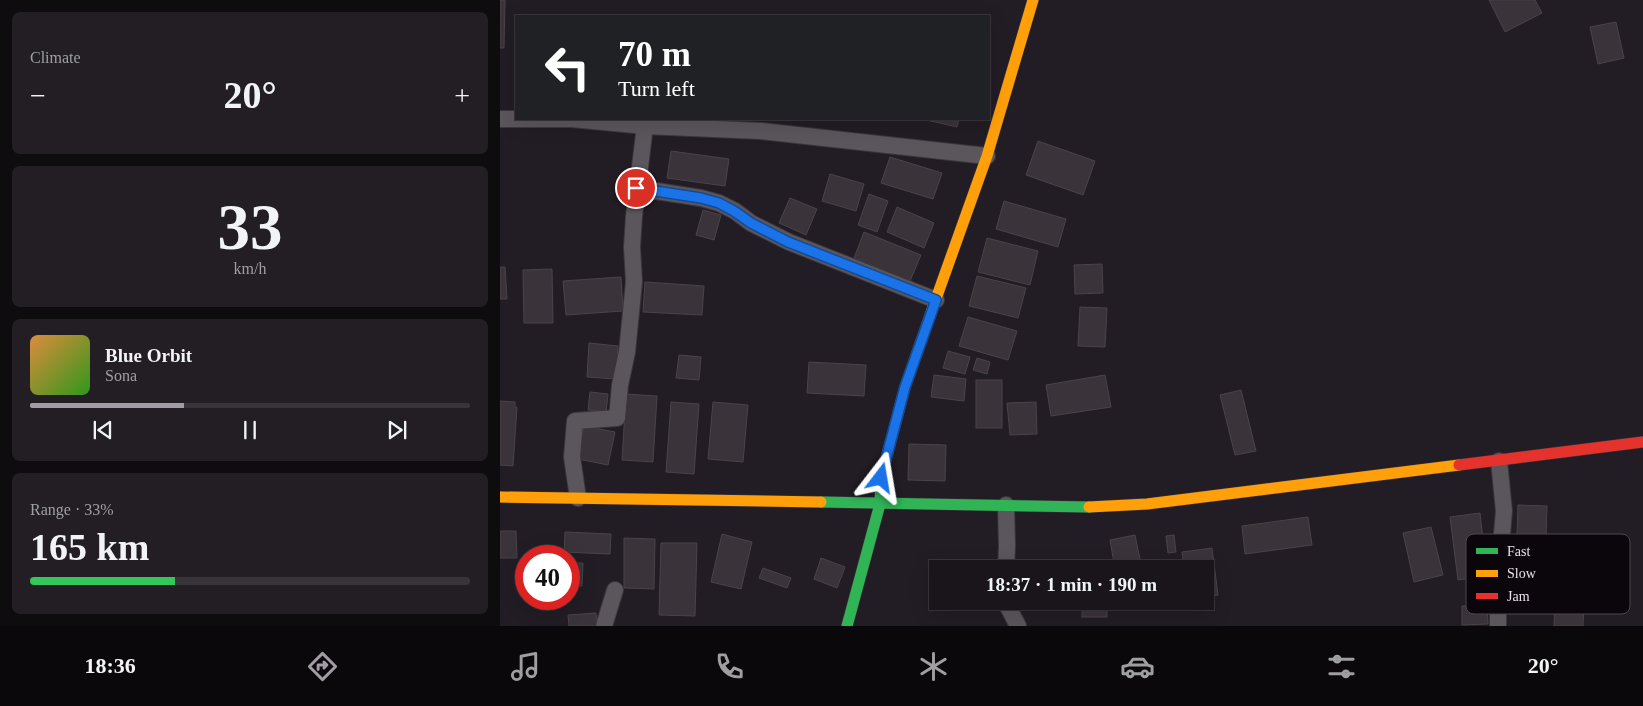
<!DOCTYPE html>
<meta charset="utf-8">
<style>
body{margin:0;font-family:"Times New Roman",serif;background:#231e24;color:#f1f3f6;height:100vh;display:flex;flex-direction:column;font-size:19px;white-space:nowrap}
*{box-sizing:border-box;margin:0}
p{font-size:16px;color:#9f9fa3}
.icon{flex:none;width:28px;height:28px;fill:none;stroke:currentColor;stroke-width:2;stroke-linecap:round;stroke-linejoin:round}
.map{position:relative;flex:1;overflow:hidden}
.drawer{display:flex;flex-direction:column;gap:12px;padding:12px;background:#0e0c0f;width:500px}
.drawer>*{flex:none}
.banner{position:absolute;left:15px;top:15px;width:475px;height:105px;border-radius:0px;box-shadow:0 5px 20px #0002,0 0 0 1px #38343a;background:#202124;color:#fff;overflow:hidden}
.speed{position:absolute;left:15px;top:545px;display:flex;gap:10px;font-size:25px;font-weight:700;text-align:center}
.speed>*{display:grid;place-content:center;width:65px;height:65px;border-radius:50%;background:#1a151b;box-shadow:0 5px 20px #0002,0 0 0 1px #38343a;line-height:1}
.speed .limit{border:8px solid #d22;background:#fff;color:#111}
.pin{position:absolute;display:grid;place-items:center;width:42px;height:42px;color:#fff;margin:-21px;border:2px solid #fff;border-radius:50%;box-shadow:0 1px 5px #0007}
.me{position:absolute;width:55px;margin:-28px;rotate:14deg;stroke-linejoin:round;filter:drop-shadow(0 0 4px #0008)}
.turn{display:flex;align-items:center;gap:18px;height:105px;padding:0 20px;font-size:22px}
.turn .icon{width:65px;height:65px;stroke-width:2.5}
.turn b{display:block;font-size:35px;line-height:42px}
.big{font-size:38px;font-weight:700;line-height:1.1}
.drawer .card{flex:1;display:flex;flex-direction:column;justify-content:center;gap:8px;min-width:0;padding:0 18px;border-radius:8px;background:#231e24}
.drawer .dial{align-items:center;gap:0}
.dial b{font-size:65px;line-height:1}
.song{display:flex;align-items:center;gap:15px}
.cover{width:60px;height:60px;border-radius:8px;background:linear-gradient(135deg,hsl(30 70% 55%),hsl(110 70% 35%))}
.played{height:5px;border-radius:2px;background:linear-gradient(90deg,#a39ba5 35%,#38343a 35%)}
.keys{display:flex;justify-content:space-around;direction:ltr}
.heat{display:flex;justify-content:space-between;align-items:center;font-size:28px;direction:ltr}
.charge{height:8px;border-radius:4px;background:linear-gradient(90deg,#34c759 33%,#38343a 0)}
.trip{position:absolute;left:429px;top:560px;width:285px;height:50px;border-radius:0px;background:#1a151b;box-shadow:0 5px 20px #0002,0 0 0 1px #38343a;font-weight:700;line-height:50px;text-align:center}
.tabs{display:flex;height:80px;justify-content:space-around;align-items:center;background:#0a080b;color:#9f9fa3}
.tabs .icon{width:35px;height:35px}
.tabs .selected{color:#a39ba5}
.tabs b{font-size:22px;color:#f1f3f6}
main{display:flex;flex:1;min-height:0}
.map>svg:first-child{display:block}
.building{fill:#3a3339;stroke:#4a4349}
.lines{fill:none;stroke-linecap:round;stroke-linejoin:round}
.street-casing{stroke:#3b363d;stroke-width:18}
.fast-casing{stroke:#3b363d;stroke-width:12}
.slow-casing{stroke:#3b363d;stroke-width:12}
.jam-casing{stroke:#3b363d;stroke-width:12}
.street{stroke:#5b565c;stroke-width:16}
.fast{stroke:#30b455;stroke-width:11}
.slow{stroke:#ff9f0a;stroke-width:11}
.jam{stroke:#e5322d;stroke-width:11}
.route-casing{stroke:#114b97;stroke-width:12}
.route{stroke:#1a73e8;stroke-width:9}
.key{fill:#0b060c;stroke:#4e474f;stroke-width:1}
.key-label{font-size:14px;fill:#e9e0ea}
</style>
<main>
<section class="drawer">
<div class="card"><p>Climate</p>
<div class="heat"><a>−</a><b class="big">20°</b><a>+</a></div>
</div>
<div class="card dial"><b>33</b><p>km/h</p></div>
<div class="card">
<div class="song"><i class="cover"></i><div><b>Blue Orbit</b><p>Sona</p></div></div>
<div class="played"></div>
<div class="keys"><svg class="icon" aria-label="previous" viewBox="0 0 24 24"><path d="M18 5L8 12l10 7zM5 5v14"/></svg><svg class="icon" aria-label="pause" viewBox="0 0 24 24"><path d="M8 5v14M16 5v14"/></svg><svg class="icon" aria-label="next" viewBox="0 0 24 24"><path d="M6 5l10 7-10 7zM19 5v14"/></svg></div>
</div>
<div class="card"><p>Range · 33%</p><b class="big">165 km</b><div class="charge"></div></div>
</section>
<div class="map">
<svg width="1143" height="626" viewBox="0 0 1143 626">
<rect width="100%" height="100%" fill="#221c24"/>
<g class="building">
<polygon points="0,0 5,0 4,48 0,48"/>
<polygon points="989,0 1035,0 1042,13 1005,32"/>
<polygon points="1116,22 1124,58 1098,64 1090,27"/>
<polygon points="422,119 459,119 457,127"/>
<polygon points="538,141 595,161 583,195 526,175"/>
<polygon points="171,151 229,159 225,186 167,178"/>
<polygon points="390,157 442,173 433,199 381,183"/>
<polygon points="330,174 364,184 356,211 322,201"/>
<polygon points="369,194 388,201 377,232 358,225"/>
<polygon points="290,198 317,209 306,235 279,223"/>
<polygon points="504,201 566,219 558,247 496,229"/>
<polygon points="397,207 434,223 424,248 387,232"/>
<polygon points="203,210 221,215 214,240 196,235"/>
<polygon points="364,232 421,255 410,281 354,258"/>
<polygon points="487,238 538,251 530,285 478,272"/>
<polygon points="602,264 603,293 575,294 574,265"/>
<polygon points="0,267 5,267 7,299 0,299"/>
<polygon points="52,269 53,323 24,323 23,270"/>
<polygon points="477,276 526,288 518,318 469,306"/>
<polygon points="121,277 123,311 66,315 63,281"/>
<polygon points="145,282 204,286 202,315 143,312"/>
<polygon points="580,307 607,308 605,347 578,346"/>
<polygon points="468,317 517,331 508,360 459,346"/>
<polygon points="89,343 118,346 116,379 87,377"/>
<polygon points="448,351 470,357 465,374 443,368"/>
<polygon points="179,355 201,357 199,380 176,378"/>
<polygon points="477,358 490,362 487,374 473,370"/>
<polygon points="309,362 366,365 364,396 307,393"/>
<polygon points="434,375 466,379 464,401 431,397"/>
<polygon points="605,375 611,407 551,416 546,385"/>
<rect x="476" y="380" width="26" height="48"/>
<polygon points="741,390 756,451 735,455 720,395"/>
<polygon points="90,392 108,394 106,412 88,410"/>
<polygon points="126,394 157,396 153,462 122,460"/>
<polygon points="0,401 15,402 15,407 17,407 13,466 0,465"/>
<polygon points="171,402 199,404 194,474 166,472"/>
<polygon points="213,402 248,405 243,462 208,459"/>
<polygon points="536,402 537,434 510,435 507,403"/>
<polygon points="84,426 115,432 108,465 78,459"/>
<polygon points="409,444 446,445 445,481 408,480"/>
<polygon points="1018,505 1047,506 1046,537 1017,536"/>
<polygon points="980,513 987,576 958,580 950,517"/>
<polygon points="808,517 812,545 745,554 742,526"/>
<polygon points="931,527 943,575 914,582 903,533"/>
<polygon points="0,531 16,531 17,558 0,558"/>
<polygon points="65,532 111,534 110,554 64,552"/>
<polygon points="222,534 252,542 241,589 211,582"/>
<polygon points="635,535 642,569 615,569 610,540"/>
<polygon points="674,535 676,552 668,553 666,536"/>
<polygon points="124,538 155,539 154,589 124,588"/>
<polygon points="161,543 197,543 195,616 159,615"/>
<polygon points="712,548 718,595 705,597 705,569 684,569 682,552"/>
<polygon points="321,558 345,567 337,588 314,579"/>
<polygon points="69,563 83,563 82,586 69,586"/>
<polygon points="263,568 291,578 287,588 259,578"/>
<rect x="582" y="601" width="25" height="16"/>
<polygon points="1055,601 1084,603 1083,626 1054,626"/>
<polygon points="987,605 988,624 962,625 962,606"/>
<polygon points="96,613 97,626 69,626 68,615"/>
</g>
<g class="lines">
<defs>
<g id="street">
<polyline points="0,119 72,119 145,126 261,131 487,156"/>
<polyline points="137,188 201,198 219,203 235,211 251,223 289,242 436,300"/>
<polyline points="78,498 72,457 75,421 117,418 120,385 127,352 134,282 132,247 134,216 145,126"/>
<polyline points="506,505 507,546 506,569"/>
<polyline points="505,601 518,626"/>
<polyline points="104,626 115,590"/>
<polyline points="998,626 998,579 1004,511 999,461"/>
</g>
<g id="fast">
<polyline points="321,502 589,507"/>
<polyline points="347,626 380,504 381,478 405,387 432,310"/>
</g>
<g id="slow">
<polyline points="432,310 487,156 533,0"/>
<polyline points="0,497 321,502"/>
<polyline points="589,507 647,504 959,465"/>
</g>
<polyline id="jam" points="959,465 1143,442"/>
</defs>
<use href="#street" class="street-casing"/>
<use href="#fast" class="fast-casing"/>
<use href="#slow" class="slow-casing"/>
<use href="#jam" class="jam-casing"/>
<use href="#street" class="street"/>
<use href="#fast" class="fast"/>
<use href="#slow" class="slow"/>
<use href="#jam" class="jam"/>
</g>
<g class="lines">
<defs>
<polyline id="route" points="136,188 201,198 219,203 234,211 251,223 288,242 436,300 405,387 381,478"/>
</defs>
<use href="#route" class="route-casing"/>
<use href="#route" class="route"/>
</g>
<rect x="966" y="534" width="164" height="80" rx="8" class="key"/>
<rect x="976" y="548" width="22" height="6" fill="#30b455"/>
<rect x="976" y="570" width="22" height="7" fill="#ff9f0a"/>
<rect x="976" y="593" width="22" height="6" fill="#e5322d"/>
<g class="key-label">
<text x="1007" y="556">Fast</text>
<text x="1007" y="578">Slow</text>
<text x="1007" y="601">Jam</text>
</g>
</svg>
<div class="speed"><div class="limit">40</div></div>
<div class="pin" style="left:136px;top:188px;background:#d93025"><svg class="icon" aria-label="arrive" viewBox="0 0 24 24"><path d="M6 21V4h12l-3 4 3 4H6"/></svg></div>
<svg class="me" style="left:381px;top:478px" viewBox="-20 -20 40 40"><path d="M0-17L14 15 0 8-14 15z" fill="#1a73e8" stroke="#fff" stroke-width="4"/></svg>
<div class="trip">18:37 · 1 min · 190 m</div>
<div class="banner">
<div class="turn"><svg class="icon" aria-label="left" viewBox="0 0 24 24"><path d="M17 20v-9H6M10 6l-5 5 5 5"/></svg><div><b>70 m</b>Turn left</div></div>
</div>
</div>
</main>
<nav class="tabs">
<b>18:36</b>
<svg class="icon selected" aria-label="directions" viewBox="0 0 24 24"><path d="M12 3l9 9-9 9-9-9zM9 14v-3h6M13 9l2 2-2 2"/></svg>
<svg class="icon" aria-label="music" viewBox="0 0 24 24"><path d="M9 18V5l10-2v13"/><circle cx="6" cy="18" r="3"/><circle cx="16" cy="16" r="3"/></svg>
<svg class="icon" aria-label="phone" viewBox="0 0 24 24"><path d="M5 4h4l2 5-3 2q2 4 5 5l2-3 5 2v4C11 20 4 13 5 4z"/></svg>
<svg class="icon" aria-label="climate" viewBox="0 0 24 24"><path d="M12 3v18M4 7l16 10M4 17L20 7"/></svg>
<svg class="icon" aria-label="car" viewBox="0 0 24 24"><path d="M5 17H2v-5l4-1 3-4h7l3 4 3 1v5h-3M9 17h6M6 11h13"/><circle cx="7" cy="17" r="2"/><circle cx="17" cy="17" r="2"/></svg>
<svg class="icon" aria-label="filters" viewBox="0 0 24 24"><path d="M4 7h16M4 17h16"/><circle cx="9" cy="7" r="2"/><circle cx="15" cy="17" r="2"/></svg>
<b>20°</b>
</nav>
